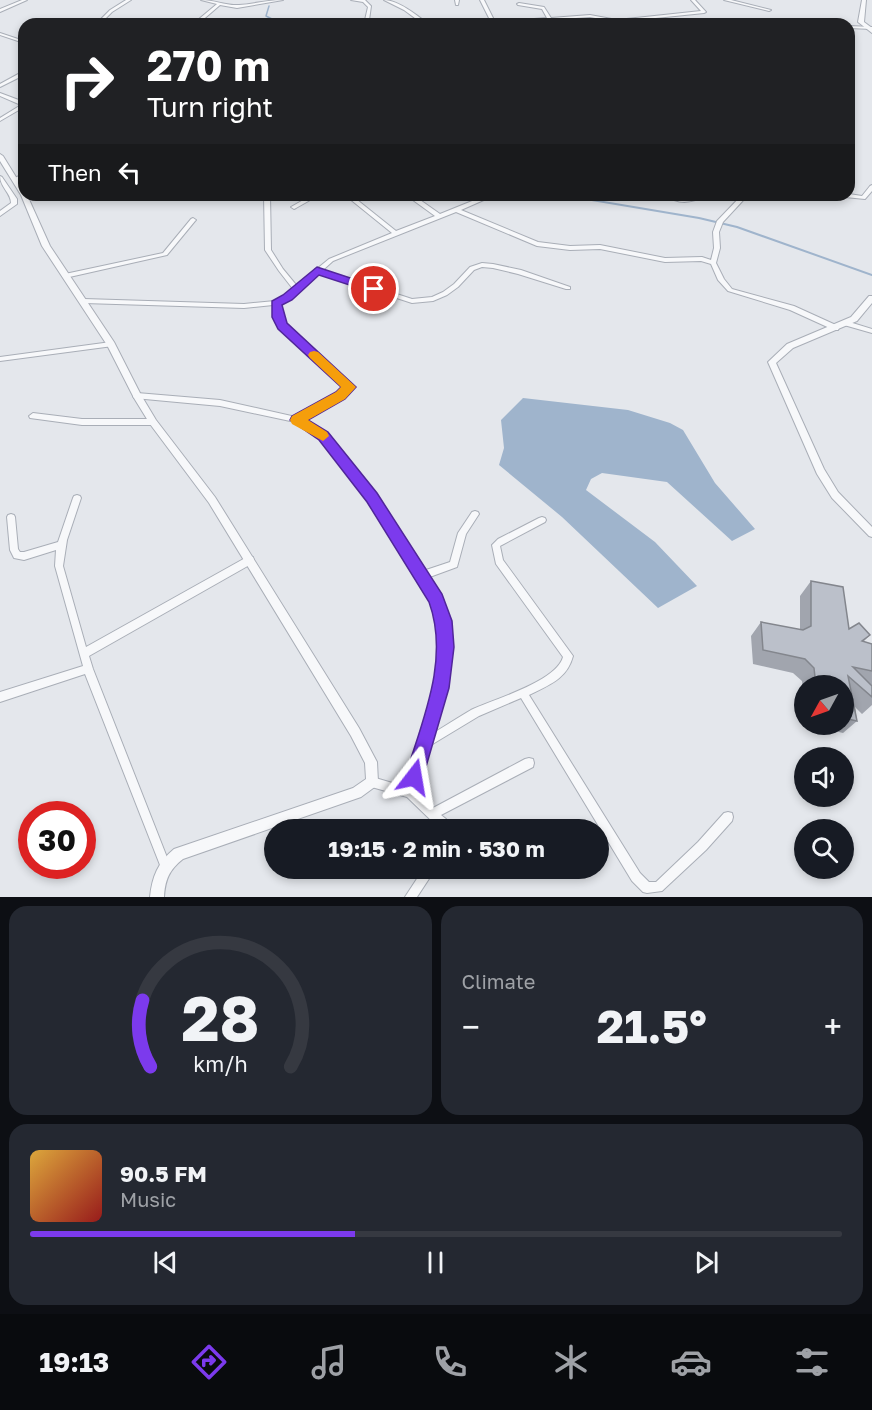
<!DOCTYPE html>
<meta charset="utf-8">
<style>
body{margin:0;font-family:"Golos Text",sans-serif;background:#242831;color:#f1f3f6;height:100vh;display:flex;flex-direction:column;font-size:22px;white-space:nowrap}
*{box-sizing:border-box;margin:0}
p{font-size:20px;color:#9ea1a6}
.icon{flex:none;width:33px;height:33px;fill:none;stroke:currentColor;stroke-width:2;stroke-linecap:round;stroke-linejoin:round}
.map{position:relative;height:897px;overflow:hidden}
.sheet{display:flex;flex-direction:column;gap:9px;padding:9px;background:#0d0f14;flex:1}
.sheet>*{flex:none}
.top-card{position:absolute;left:18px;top:18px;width:837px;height:183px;border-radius:18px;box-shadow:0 3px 9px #0003;background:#202124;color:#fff;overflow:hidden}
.needle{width:39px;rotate:230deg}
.controls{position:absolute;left:794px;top:675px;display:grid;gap:12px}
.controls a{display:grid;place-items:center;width:60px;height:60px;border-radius:50%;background:#171b24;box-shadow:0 3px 9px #0003;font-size:30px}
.speed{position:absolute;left:18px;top:801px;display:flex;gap:12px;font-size:30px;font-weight:700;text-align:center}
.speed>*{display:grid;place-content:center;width:78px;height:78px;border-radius:50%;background:#171b24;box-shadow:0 3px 9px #0003;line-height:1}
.speed .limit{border:9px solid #d22;background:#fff;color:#111}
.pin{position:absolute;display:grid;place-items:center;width:51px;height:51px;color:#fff;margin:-26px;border:3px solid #fff;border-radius:50%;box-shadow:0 2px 6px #0007}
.me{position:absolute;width:66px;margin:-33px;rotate:14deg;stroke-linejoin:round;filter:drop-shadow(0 0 4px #0008)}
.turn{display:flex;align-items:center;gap:21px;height:126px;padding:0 30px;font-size:27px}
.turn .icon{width:78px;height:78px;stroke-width:2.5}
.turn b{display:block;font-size:42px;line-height:51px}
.then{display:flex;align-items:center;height:57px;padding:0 30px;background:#0003;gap:12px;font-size:22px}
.big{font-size:45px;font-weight:700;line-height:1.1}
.sheet .tile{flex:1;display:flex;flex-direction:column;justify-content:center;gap:9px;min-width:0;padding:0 21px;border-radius:18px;background:#242831}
.sheet .dial{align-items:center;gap:0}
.dial svg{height:156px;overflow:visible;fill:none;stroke:#363941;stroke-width:7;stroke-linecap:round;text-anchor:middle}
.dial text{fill:#f1f3f6;stroke:none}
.song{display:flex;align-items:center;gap:18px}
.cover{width:72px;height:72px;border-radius:9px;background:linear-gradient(135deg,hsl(40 70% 55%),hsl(0 70% 35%))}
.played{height:6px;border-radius:3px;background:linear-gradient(90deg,#7c3aed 40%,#363941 40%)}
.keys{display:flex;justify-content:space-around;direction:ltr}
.heat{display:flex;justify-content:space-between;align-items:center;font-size:33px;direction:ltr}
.sheet .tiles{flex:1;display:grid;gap:9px;grid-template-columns:1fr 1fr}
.tile:last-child{grid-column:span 2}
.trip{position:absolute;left:264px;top:819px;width:345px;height:60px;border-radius:30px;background:#171b24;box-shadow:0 3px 9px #0003;font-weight:700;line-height:60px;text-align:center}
.menu{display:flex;height:96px;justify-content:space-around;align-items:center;background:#090b0e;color:#9ea1a6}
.menu .icon{width:42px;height:42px}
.menu .current{color:#7c3aed}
.menu b{font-size:27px;color:#f1f3f6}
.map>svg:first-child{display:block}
.water{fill:#9fb4cc}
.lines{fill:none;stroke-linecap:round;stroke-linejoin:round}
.stream-far1{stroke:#9fb4cc;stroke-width:1.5}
.stream{stroke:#9fb4cc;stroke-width:2}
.minor-casing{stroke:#a9aeb7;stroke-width:2}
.tertiary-casing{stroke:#a9aeb7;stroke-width:2}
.minor{fill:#f7f8fa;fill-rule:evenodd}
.tertiary{fill:#f7f8fa;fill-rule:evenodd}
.wall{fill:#a1a5ae}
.building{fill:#bbc0ca;stroke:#83868d;stroke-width:1.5}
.route{fill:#7c3aed;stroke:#51269a;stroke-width:1.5}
.slow{fill:#f59e0b}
</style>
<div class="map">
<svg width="872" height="897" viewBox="0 0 872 897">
<rect width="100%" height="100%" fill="#e4e7ec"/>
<polygon class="water" points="523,398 628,410 670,423 683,430 715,483 755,529 732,541 667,482 602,473 591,479 586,490 655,542 697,586 658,608 562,517 499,465 504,448 501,420"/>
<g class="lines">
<polyline class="stream-far1" points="269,6 266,16 282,24"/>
<polyline class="stream" points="562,195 699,218 737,227 872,275"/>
<defs>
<g id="minor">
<polygon points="22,0 27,0 0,12 0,9"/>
<polygon points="126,0 131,0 112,12 100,24 96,24 110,10"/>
<path d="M201 0C214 0 227 6 239 5 254 4 268 0 283 0L237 8 220 5 198 24H193L217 4Z"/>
<polygon points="351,0 365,0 371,6 369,20 374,24 369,24 365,20 368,7 363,2"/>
<path d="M384 0C398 0 417 15 428 24H423L404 10Z"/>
<polygon points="455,0 459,0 458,5 456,5"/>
<polygon points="480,0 484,0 495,22 547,18 542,9 518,5 517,4 519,3 544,7 551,18 590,15 617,20 701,11 691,0 695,0 706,12 704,13 617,22 590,17 492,24"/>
<polygon points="724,0 731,0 771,10 769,11"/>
<polygon points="849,26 872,27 872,29 849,28"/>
<polygon points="0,33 24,41 24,43 0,35"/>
<polygon points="22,72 24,72 24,75 0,87 0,84"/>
<polygon points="0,93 24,102 24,107 0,121 0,118 21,105 0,96"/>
<polygon points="24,174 24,178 15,181 12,179"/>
<path d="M0 176 2 177 17 199V204L0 216V211L11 203C11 193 0 187 0 176Z"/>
<polygon points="872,185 872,191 865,199 845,197 842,195 849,195 849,194 862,196 870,186"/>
<polygon points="33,195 44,195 26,200 23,198"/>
<path d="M264 195H270L271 250 283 269 297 286 315 271V269L318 268 329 259 392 233 345 195H351L396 231 435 216 406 195H413L440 214 487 195H495L461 210 538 242 570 246 600 245 665 258 702 257 711 260 714 248 713 232 717 221 742 195H748L723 222 719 232 720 248 716 263 724 279 732 289 794 306 838 326 839 328 838 330H834L790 310 728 291 718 280 711 264 701 261 665 262 600 249 570 250 537 246 456 212 333 261 323 270 412 299 432 297 443 292 454 284 470 267 482 263 493 264 521 270 570 287V289H566L518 274 493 268 482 267 474 270 458 287 447 295 433 301 412 303 320 273 290 298 279 304 281 317 285 325 353 387 343 398 303 420 326 434 375 496 423 571 450 562 458 533 472 512 475 511 478 512 479 514 466 534 457 567 427 578 439 596 448 621 451 647 446 688 430 735C444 727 457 718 471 710 494 699 556 682 563 657L496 564 492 545 498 539 539 518 542 517 545 518 546 520 545 522 500 546 503 560 573 656C567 679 549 685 529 695L640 873 649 882H656L698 842 724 813 728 812 732 813 733 817 732 821 706 850 662 891 647 893 643 892 632 881 521 698 479 716 426 748 416 791 433 808 525 759 529 758 533 759 534 763 533 767 441 815 446 819 448 830H438L437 826 407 797 368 786 367 782 368 778 372 777 406 787 417 745 436 688 441 647 440 621 432 601 369 500 320 438 295 422 220 406 134 398 133 396 134 394 137 393 220 400 296 417 337 394 345 387 281 328 275 317 273 305 244 308 84 303 81 301 84 299 244 304 275 301 286 296 293 289 279 271 265 250Z"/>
<polygon points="312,195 319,195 296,208 294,209 291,207"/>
<path d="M665 195C673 195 678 199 686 199 693 198 699 195 707 195 693 203 678 205 665 195Z"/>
<polygon points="193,218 196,220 195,221 167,255 65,278 62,276 65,274 163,253 191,219"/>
<polygon points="844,321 846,321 872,329 872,333 844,325 843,323"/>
<polygon points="111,342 113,342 114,344 113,346 0,361 0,357"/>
<polygon points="33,413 82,419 153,419 157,422 153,425 82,425 30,418 29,416"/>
<polygon points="77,495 80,496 81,498 67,540 63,566 86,647 247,557 250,556 253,557 254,560 253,563 89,656 93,669 170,865 169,869 165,870 161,869 160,865 85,674 0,702 0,692 83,666 55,566 56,550 24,560 14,558 10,550 7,517 8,515 11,514 14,515 15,517 18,549 20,552 24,552 58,542 73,498 74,496"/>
<polygon points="424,868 436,868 417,897 405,897"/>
</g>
<g id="tertiary">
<polygon points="862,0 866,0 864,22 872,28 872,33 858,22"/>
<path d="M0 154 3 156 24 190V195H27L50 246 114 342 141 395 156 420 215 497 359 728 377 762 378 782 376 786 361 797 183 859C169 870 165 880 164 897H150C152 877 158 862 174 849L353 788 366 779 365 763 351 736 209 503 150 424 134 398 107 345 42 246 21 195 0 161Z"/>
<polygon points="869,296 872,296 872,303 857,321 793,348 776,363 824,469 838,492 872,527 872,537 869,536 832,498 817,474 768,362 787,344 851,317"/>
</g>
</defs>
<use href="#minor" class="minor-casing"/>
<use href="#tertiary" class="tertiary-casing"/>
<use href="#minor" class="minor"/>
<use href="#tertiary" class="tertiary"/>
</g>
<polygon class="wall" points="811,581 849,629 870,635 863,642 872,644 872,705 862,714 855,707 857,721 843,733 807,724 843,724 843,686 804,686 804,698 802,681 793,673 753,664 751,636 761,622 800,630 800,596"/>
<polygon class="building" points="811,581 843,587 849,629 859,623 870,635 862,641 872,644 872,671 853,667 872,686 872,697 848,676 857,721 843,718 843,686 816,686 814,668 805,659 763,650 761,622 803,630 811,626"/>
<path class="route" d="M317 267 378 287 379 289 374 293 319 275 292 300 282 305 287 323 356 387 345 399 308 420 328 432 377 493 442 594 452 621 454 647 449 688 423 777 421 783 414 786 408 783 405 777C422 721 450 660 429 602L367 502 319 440 290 420 292 416 336 392 341 387 278 329 272 317V301L283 295Z"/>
<polygon class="slow" points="314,351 318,352 356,387 345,399 308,420 327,432 329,436 323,441 292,424 290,420 292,416 336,392 341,387 310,358 308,355 310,352"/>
</svg>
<div class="controls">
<a><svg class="needle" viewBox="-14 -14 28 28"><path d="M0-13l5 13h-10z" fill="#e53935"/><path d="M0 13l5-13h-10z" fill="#9ea1a6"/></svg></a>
<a><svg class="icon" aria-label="sound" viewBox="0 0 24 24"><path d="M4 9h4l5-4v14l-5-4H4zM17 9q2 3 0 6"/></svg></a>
<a><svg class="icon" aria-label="search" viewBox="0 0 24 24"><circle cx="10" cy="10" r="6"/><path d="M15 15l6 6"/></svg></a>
</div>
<div class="speed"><div class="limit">30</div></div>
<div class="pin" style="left:374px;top:289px;background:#d93025"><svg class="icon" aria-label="arrive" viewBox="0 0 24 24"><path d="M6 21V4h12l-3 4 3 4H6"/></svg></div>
<svg class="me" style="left:414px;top:777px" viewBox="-20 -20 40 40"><path d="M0-17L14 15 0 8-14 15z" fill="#7c3aed" stroke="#fff" stroke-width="4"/></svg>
<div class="trip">19:15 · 2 min · 530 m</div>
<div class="top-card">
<div class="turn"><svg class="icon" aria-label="right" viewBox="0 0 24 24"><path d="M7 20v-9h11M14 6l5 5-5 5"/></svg><div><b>270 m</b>Turn right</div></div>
<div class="then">Then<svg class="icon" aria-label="left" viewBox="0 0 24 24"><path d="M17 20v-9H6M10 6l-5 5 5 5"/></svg></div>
</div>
</div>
<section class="sheet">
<div class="tiles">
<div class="tile dial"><svg viewBox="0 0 100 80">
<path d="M14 69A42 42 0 1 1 86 69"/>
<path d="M14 69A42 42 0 0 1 10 35" stroke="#7c3aed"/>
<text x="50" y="56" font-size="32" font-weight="700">28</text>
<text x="50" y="72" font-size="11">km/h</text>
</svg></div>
<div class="tile"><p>Climate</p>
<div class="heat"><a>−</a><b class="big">21.5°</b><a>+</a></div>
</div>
<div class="tile">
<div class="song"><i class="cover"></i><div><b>90.5 FM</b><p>Music</p></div></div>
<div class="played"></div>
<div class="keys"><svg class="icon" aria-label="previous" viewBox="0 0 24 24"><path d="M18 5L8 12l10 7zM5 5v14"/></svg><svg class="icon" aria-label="pause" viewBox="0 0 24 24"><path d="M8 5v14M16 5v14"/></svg><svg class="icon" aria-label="next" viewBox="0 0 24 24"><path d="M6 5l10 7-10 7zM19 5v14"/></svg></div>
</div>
</div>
</section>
<nav class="menu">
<b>19:13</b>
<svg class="icon current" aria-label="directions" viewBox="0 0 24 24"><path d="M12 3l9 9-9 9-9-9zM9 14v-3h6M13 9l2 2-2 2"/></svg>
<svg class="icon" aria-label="music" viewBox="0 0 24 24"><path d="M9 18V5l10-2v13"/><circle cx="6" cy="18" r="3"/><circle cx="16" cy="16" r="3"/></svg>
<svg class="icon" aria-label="phone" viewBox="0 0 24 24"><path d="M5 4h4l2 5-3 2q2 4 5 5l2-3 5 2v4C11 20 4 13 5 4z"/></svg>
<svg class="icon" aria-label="climate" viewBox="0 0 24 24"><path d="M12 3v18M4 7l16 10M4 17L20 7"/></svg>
<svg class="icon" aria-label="car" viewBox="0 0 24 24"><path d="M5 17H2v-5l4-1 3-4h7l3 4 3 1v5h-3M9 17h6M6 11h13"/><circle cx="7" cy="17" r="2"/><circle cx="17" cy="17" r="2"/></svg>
<svg class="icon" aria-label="filters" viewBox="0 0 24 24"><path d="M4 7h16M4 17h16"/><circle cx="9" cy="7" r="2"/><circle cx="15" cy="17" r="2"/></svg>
</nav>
